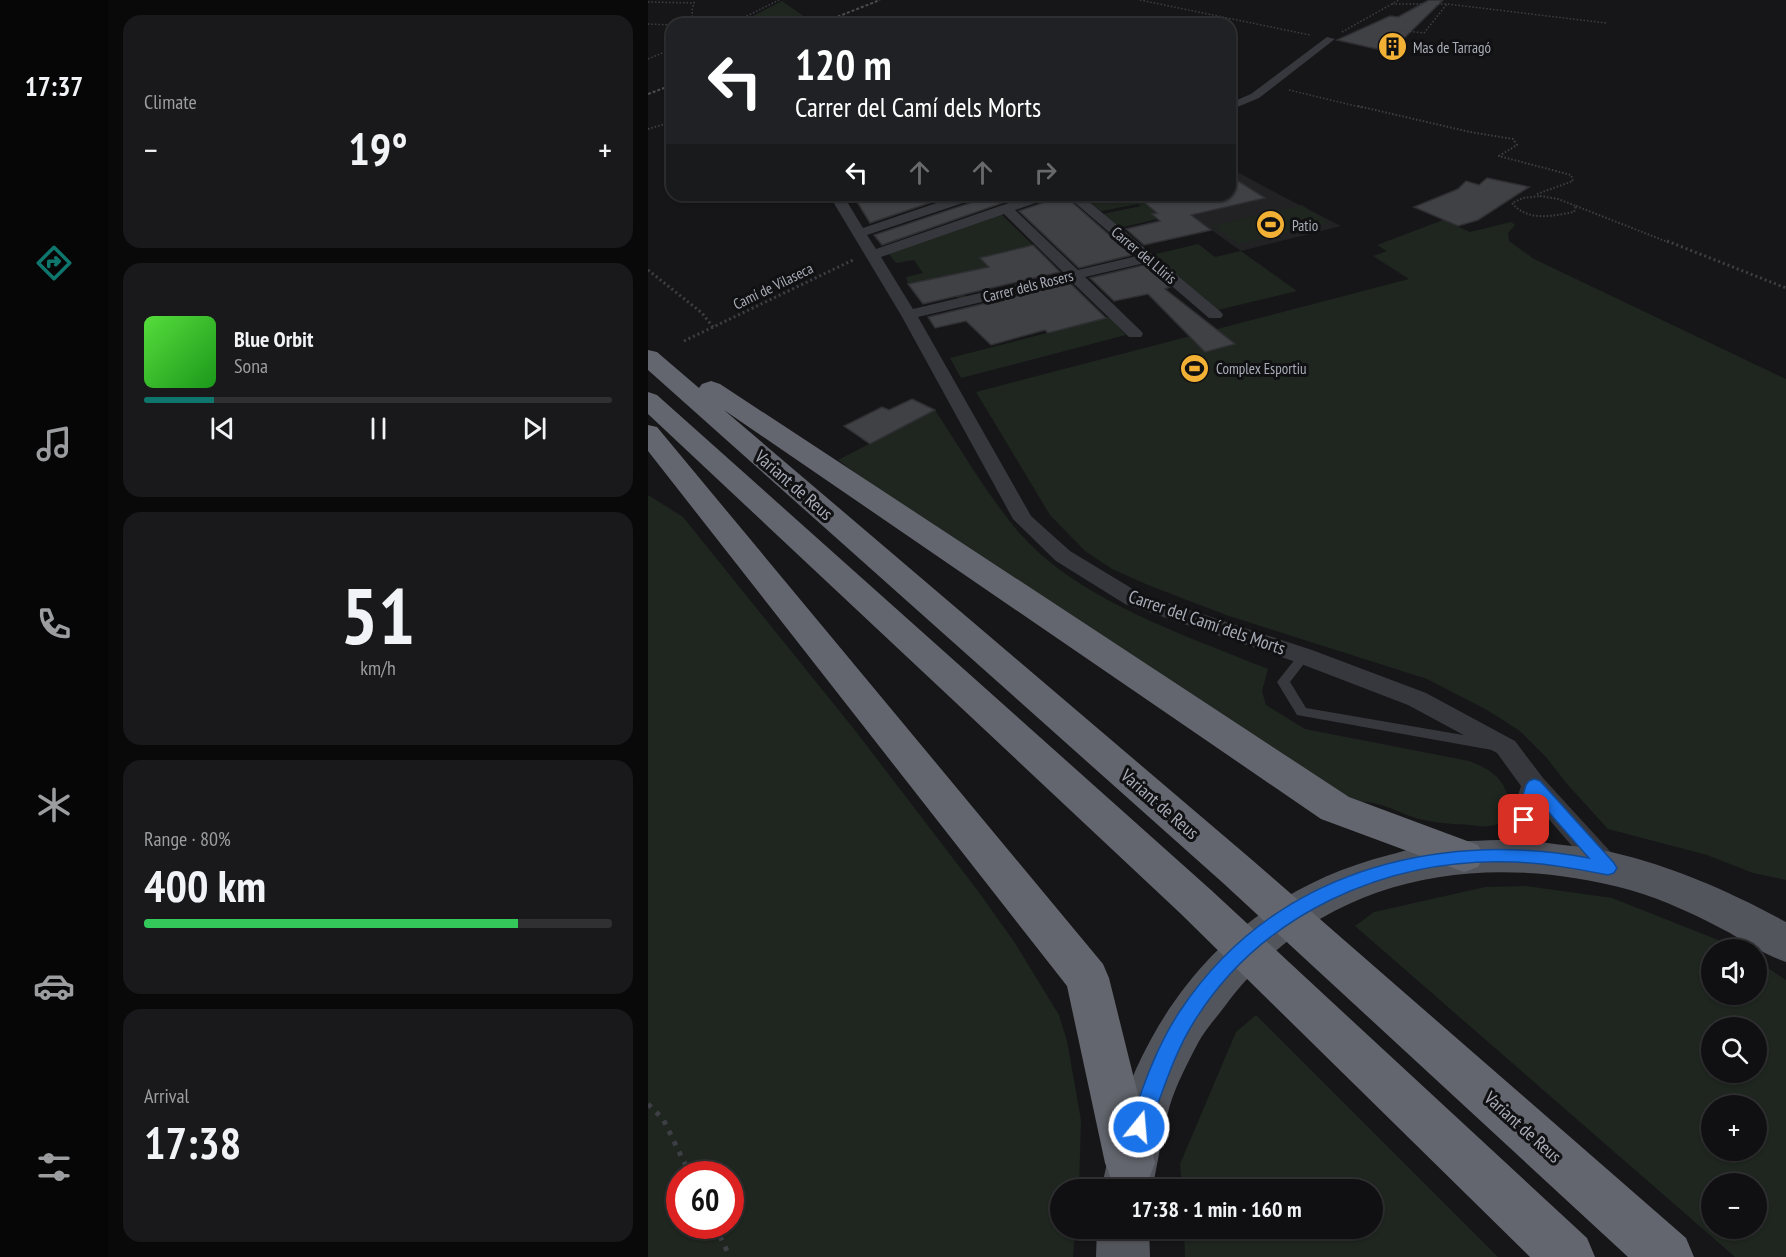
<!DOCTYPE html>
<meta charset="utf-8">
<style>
body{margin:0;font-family:"PT Sans Narrow",sans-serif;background:#19191b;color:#f1f3f6;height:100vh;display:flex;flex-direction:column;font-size:22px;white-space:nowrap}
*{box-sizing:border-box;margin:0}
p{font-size:20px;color:#9c9d9f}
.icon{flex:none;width:33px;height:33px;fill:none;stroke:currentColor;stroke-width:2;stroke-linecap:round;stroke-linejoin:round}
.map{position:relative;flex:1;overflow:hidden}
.sheet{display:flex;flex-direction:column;gap:15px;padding:15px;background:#09090a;width:540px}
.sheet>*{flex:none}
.guide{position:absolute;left:18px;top:18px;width:570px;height:183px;border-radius:18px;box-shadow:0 2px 4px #0004,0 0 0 2px #303032;background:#202124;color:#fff;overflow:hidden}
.buttons{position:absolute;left:1053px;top:939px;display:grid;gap:12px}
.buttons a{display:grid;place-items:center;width:66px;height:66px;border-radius:50%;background:#101012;box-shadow:0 2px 4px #0004,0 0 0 2px #303032;font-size:30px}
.speed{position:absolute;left:18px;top:1161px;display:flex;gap:12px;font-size:30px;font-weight:700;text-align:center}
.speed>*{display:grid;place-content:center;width:78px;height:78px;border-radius:50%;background:#101012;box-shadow:0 2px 4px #0004,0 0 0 2px #303032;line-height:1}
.speed .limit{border:9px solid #d22;background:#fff;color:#111}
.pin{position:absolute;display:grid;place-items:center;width:51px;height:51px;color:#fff;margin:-26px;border-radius:12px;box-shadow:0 3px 9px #0006}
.me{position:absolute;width:66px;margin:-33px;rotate:17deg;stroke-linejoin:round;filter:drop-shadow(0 0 4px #0008)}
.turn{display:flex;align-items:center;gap:21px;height:126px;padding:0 30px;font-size:27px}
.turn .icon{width:78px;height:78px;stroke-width:2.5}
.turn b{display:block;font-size:42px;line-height:51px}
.lanes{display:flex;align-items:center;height:57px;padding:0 30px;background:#0003;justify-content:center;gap:30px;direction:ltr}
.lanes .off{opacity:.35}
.big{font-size:45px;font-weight:700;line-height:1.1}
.sheet .widget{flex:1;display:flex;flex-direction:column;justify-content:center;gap:9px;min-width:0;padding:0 21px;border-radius:18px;background:#19191b}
.sheet .dial{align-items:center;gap:0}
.dial b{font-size:78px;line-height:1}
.song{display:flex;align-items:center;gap:18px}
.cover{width:72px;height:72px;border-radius:9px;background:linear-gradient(135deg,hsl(110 70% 55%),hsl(120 70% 35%))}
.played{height:6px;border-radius:3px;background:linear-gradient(90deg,#0f766e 15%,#303032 15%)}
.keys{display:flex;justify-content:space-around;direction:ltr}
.heat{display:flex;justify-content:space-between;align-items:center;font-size:33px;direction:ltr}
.charge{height:9px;border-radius:4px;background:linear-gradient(90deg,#34c759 80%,#303032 0)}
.trip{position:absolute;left:402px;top:1179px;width:333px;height:60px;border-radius:30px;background:#101012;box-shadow:0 2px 4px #0004,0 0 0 2px #303032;font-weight:700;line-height:60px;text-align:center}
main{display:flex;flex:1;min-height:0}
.tabs{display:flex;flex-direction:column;width:108px;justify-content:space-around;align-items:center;background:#060607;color:#9c9d9f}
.tabs .icon{width:42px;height:42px}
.tabs .current{color:#0f766e}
.tabs b{font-size:27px;color:#f1f3f6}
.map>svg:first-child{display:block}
.built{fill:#222225}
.green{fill:#1e261f;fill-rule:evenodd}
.building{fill:#404145;stroke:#303034;stroke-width:1.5}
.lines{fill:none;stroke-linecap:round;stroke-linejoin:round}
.path-far3{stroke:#3d3f44;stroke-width:1.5;stroke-dasharray:1.5 2;stroke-linecap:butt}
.path-far2{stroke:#3d3f44;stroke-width:2;stroke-dasharray:1.5 2;stroke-linecap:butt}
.path-far1{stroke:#3d3f44;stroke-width:3;stroke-dasharray:2 3;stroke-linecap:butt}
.path{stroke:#3d3f44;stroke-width:5;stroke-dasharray:4.5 7;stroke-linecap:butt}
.service{fill:#37383d;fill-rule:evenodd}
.minor{fill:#37383d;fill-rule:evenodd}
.primary{fill:#53555c;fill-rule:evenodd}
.motorway{fill:#63666e;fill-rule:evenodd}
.rail{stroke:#4a4c52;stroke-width:2;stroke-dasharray:3 2;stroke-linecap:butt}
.route{fill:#1a73e8;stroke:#114b97;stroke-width:1.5}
.labels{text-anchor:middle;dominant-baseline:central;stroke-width:6;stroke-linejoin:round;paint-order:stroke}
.far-poi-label{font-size:15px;fill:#a8adb8;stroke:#111113;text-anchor:start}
.far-street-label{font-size:15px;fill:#a8adb8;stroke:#111113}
.street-label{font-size:18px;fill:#a8adb8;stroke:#111113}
</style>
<main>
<nav class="tabs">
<b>17:37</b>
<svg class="icon current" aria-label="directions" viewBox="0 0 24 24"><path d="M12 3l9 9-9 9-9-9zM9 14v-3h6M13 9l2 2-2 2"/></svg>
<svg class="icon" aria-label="music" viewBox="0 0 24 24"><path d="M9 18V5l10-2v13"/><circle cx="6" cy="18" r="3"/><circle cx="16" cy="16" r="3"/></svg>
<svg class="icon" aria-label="phone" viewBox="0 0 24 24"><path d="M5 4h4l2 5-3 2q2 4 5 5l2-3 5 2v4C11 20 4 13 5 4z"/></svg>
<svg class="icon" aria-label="climate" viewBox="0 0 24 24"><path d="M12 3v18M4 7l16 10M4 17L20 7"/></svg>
<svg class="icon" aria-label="car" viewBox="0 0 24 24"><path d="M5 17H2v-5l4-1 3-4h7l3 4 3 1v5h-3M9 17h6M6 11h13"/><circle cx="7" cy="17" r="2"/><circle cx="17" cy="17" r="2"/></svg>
<svg class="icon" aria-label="filters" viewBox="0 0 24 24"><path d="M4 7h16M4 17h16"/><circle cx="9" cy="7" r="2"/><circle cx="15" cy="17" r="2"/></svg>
</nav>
<section class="sheet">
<div class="widget"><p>Climate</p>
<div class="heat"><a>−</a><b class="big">19°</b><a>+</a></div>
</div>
<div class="widget">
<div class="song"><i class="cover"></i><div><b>Blue Orbit</b><p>Sona</p></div></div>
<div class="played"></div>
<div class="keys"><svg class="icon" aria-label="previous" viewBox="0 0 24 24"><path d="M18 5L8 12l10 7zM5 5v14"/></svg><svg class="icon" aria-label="pause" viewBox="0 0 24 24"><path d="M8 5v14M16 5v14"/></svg><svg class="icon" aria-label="next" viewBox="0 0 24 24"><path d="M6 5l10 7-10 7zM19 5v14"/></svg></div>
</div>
<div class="widget dial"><b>51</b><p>km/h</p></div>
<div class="widget"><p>Range · 80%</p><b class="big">400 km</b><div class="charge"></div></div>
<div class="widget"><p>Arrival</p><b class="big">17:38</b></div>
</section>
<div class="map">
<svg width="1138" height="1257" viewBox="0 0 1138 1257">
<rect width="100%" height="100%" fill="#161618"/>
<polygon class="built" points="582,168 632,195 693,226 593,251 514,195 582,195"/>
<g class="green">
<polygon points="134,1 164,22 160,24 89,24 105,19 103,17"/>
<polygon points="441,195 514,195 540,213 505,214 510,219 471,228 455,214 493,206 490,204 453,211 434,197"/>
<polygon points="654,205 681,223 590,244 564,226"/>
<polygon points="353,214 391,251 353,265 293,277 319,297 311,299 283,279 260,284 258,277 275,273 266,260 248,263 240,253"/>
<polygon points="795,220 822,232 863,222 867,225 860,233 861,241 886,259 1138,379 1138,880 1105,873 1059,855 960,829 919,784 898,757 872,731 839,710 779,679 578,615 500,585 464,569 437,551 402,515 328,392 761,279 725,256 739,251 729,245"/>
<polygon points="550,244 567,257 593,251 649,291 570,310 504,255"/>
<polygon points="461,317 478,335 313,378 302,358"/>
<path d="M287 410C312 448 336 489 364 524 422 598 535 634 620 669L614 691 618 705 657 729 821 761C831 765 841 769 849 777 861 789 868 814 849 824 841 828 830 826 822 825 805 824 787 823 771 819 749 813 729 798 705 803L241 497 190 460Z"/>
<path d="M0 495 35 517 206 729 330 891 367 943 411 1015 419 1041 433 1120 431 1189 412 1190V1228L427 1229 425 1257H0ZM32 1174H82V1226H32Z"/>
<path d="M878 886 964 898 1088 947 1092 949 1064 950V994H1108L1109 961 1138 980V1257H1087L707 926 726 912 837 887ZM1064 1028H1108V1072H1064ZM1064 1106H1108V1150H1064ZM1064 1184H1108V1228H1064Z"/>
<polygon points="608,1015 850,1257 537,1257 536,1229 724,1228 724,1190 534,1189 532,1164 588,1032"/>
</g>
<g class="building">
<polygon points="781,0 795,0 742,52 689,40 742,16 750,17"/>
<polygon points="582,176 617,198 543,215 563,230 496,245 478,229 512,221 504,214 509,213 496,202 526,195 582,195"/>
<polygon points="839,178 881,187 830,220 810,226 766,207 810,189 818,181 831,185"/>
<polygon points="205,195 239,195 248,200 262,195 305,195 222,223"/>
<polygon points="334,195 377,195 234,245 226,235 331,200"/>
<polygon points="406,195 416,195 484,255 431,268 371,211 403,200"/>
<polygon points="385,245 412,272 275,304 260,284 341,267 332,258"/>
<polygon points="496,265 522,287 517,289 587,344 557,352 500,294 466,301 442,278"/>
<polygon points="422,283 458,318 400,333 397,330 343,345 318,321 287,328 280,317"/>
<polygon points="264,399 287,410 222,444 196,426 234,407 241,410"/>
</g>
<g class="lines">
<g class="path-far3">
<polyline points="492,0 662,35"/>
<polyline points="0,2 46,3"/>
<polyline points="744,4 799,4 958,23"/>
<polyline points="0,24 24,25"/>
<polyline points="45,24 44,10 47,0"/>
<polyline points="83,24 131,0"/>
<polyline points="741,29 776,33 799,4"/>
<polyline points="694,32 751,0"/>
<polyline points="0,59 24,49"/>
<polyline points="641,90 716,108"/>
</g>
<g class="path-far2">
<polyline points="710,106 822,132 865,139 869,145 851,156 923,175 925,181 889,194"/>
<polyline points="0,129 24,122"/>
<path d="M892 196 910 199 928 206 926 212C904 216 880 222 864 203L875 198Z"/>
<polyline points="928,206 1022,243"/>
</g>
<g class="path-far1">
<polyline points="1019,241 1138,288"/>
<polyline points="0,270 54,313 65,327"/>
<polyline points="36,341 205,260"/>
</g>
<g class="path">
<polyline points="0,1104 15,1119 42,1174"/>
<polyline points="67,1226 82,1257"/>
</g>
<polygon class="service" points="656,652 662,656 642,682 658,708 844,740 849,742 851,745 849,748 844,750 649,715 629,682 652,653"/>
<g class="minor">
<polygon points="679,37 687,39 611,98 582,110 582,103 603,94"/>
<path d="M181 195H195L215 228 312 195H332L330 198 219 235 228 249 384 195H404L402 198 367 210 430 270 489 256 418 195H433L573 312 575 315 573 318H561L497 263 437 277 493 331 495 334 493 337H481L423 281 270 317 383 516 422 551 493 594 664 650 778 693 867 741 895 778 970 860 974 868 970 876 960 879 950 876 892 809 875 863 865 866 855 863 851 855 873 786 849 753 760 705 648 662 477 604 408 561 365 519 253 315ZM356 214 416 273 265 309 233 257Z"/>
</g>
<g class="primary">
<path d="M872 839C902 844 933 846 963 852 1024 866 1083 892 1138 922V962C1118 955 1100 944 1082 933 1050 916 1017 900 982 890 831 849 673 875 577 1006 568 1018 557 1030 550 1043 540 1062 528 1085 522 1105 514 1133 510 1162 504 1190H453C460 1161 465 1129 475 1101 521 976 611 888 741 855 757 851 773 845 790 843 817 840 844 841 872 839Z"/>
<polygon points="449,1228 501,1228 502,1257 448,1257"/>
</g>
<g class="motorway">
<polygon points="0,350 9,352 51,388 54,384 63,381 72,384 701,797 830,845 836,856 830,867 816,872 673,819 76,410 603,859 1038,1238 1046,1257 980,1257 575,883 0,370"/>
<polygon points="0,392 9,395 563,890 939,1238 947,1257 882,1257 533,914 0,414"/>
<polygon points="0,425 9,427 455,964 461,978 507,1163 500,1181 482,1188 464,1181 457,1163 419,986 0,451"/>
</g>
<g class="rail">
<polyline points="171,24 232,0"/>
<polyline points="0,94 24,85"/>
</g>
</g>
<path class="route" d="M886 779 892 781 966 863 969 868 966 873 960 875C929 869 897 863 865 862 739 857 611 914 544 1025 522 1062 514 1097 498 1134L491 1137 484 1134 481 1127C495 1087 508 1047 532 1011 623 874 784 829 941 858L890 800 881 825 876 826 870 825 868 820 878 785 881 781Z"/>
<defs>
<symbol id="building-disc" viewBox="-11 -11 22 22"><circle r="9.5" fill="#f2b134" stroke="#111113"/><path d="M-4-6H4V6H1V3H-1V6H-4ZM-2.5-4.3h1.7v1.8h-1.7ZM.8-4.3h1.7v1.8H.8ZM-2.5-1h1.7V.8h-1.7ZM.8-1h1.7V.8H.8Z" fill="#111"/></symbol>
<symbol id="stadium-disc" viewBox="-11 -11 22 22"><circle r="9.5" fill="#f2b134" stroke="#111113"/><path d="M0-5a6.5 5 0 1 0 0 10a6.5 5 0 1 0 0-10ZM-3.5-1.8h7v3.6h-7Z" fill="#111"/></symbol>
</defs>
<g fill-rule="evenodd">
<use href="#building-disc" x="728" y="30" width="33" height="33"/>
<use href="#stadium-disc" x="606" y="208" width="33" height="33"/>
<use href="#stadium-disc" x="530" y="352" width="33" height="33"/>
</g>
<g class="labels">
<g class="far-poi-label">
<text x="765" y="47">Mas de Tarragó</text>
<text x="644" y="225">Patio</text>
<text x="568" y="368">Complex Esportiu</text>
</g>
<g class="far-street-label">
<text transform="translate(496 255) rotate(40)">Carrer del Lliris</text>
<text transform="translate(125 286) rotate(-26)">Camí de Vilaseca</text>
<text transform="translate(380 286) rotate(-14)">Carrer dels Rosers</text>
</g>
<g class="street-label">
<text transform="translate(146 485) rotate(41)">Variant de Reus</text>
<text transform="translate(559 622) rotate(19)">Carrer del Camí dels Morts</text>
<text transform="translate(512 804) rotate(41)">Variant de Reus</text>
<text transform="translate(875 1127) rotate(42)">Variant de Reus</text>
</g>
</g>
</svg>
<div class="buttons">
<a><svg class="icon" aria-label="sound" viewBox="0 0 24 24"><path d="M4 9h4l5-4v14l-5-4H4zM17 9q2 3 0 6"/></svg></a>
<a><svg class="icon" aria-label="search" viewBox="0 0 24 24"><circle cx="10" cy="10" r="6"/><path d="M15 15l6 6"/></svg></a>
<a>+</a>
<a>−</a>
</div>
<div class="speed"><div class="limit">60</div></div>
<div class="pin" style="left:876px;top:820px;background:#d93025"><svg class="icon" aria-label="arrive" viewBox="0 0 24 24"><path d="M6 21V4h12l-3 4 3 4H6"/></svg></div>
<svg class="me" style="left:491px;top:1127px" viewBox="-20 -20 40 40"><circle r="17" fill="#1a73e8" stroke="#fff" stroke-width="3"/><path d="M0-11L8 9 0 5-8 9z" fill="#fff"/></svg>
<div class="trip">17:38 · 1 min · 160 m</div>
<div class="guide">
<div class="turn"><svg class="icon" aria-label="left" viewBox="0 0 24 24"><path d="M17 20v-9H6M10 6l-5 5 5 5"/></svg><div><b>120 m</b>Carrer del Camí dels Morts</div></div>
<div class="lanes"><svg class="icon" aria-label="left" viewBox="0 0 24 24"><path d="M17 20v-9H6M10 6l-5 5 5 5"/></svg><svg class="icon off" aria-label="ahead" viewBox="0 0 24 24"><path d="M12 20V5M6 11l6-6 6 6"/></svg><svg class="icon off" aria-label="ahead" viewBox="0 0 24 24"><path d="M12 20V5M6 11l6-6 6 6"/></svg><svg class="icon off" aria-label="right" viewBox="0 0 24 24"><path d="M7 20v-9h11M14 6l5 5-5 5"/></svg></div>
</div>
</div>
</main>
